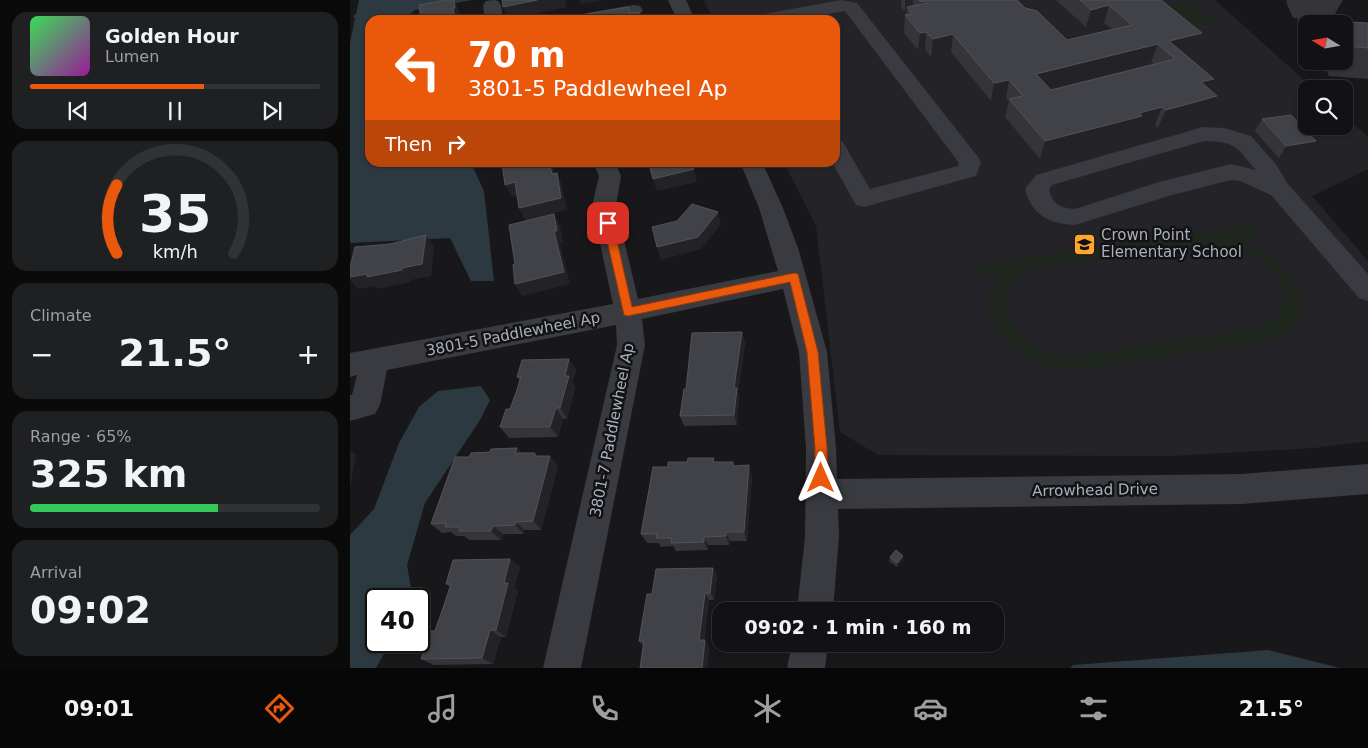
<!DOCTYPE html>
<meta charset="utf-8">
<style>
body{margin:0;font-family:"DejaVu Sans",sans-serif;background:#1f2022;color:#f1f3f6;height:100vh;display:flex;flex-direction:column;font-size:19px;white-space:nowrap}
*{box-sizing:border-box;margin:0}
p{font-size:16px;color:#9c9ea0}
.icon{flex:none;width:28px;height:28px;fill:none;stroke:currentColor;stroke-width:2;stroke-linecap:round;stroke-linejoin:round}
.map{position:relative;flex:1;overflow:hidden}
.details{display:flex;flex-direction:column;gap:12px;padding:12px;background:#0a0a0b;width:350px}
.details>*{flex:none}
.top-card{position:absolute;left:15px;top:15px;width:475px;height:152px;border-radius:15px;box-shadow:0 1px 4px #0004,0 0 0 1px #313234;background:#ea580c;color:#fff;overflow:hidden}
.needle{width:32px;rotate:281deg}
.fabs{position:absolute;left:948px;top:15px;display:grid;gap:10px}
.fabs a{display:grid;place-items:center;width:55px;height:55px;border-radius:10px;background:#121214;box-shadow:0 1px 4px #0004,0 0 0 1px #313234;font-size:25px}
.speed{position:absolute;left:15px;top:588px;display:flex;gap:10px;font-size:25px;font-weight:700;text-align:center}
.speed>*{display:grid;place-content:center;width:65px;height:65px;border-radius:50%;background:#121214;box-shadow:0 1px 4px #0004,0 0 0 1px #313234;line-height:1}
.speed .limit{border:2px solid #111;border-radius:8px;background:#fff;color:#111}
.pin{position:absolute;display:grid;place-items:center;width:42px;height:42px;color:#fff;margin:-21px;border-radius:10px;box-shadow:0 2px 8px #0006}
.me{position:absolute;width:55px;margin:-28px;rotate:0deg;stroke-linejoin:round;filter:drop-shadow(0 0 4px #0008)}
.turn{display:flex;align-items:center;gap:18px;height:105px;padding:0 20px;font-size:22px}
.turn .icon{width:65px;height:65px;stroke-width:2.5}
.turn b{display:block;font-size:35px;line-height:42px}
.then{display:flex;align-items:center;height:48px;padding:0 20px;background:#0003;gap:10px;font-size:19px}
.big{font-size:38px;font-weight:600;line-height:1.1}
.details .card{flex:1;display:flex;flex-direction:column;justify-content:center;gap:8px;min-width:0;padding:0 18px;border-radius:15px;background:#1f2022}
.details .dial{align-items:center;gap:0}
.dial svg{height:130px;overflow:visible;fill:none;stroke:#313234;stroke-width:7;stroke-linecap:round;text-anchor:middle}
.dial text{fill:#f1f3f6;stroke:none}
.song{display:flex;align-items:center;gap:15px}
.cover{width:60px;height:60px;border-radius:8px;background:linear-gradient(135deg,hsl(130 70% 55%),hsl(300 70% 35%))}
.played{height:5px;border-radius:2px;background:linear-gradient(90deg,#ea580c 60%,#313234 60%)}
.keys{display:flex;justify-content:space-around;direction:ltr}
.heat{display:flex;justify-content:space-between;align-items:center;font-size:28px;direction:ltr}
.charge{height:8px;border-radius:4px;background:linear-gradient(90deg,#34c759 65%,#313234 0)}
.trip{position:absolute;left:362px;top:602px;width:292px;height:50px;border-radius:15px;background:#121214;box-shadow:0 1px 4px #0004,0 0 0 1px #313234;font-weight:600;line-height:50px;text-align:center}
.tab-bar{display:flex;height:80px;justify-content:space-around;align-items:center;background:#070708;color:#9c9ea0}
.tab-bar .icon{width:35px;height:35px}
.tab-bar .on{color:#ea580c}
.tab-bar b{font-size:22px;color:#f1f3f6}
main{display:flex;flex:1;min-height:0}
.map>svg:first-child{display:block}
.built{fill:#242428}
.green{fill:#1e261e;fill-rule:evenodd}
.water{fill:#2d3940}
.lines{fill:none;stroke-linecap:round;stroke-linejoin:round}
.minor{fill:#393b40;fill-rule:evenodd}
.wall{fill:#343439;fill-rule:evenodd}
.shaded-wall{fill:#232327}
.building{fill:#414247;stroke:#515359;fill-rule:evenodd}
.route{fill:#ea580c;stroke:#983908}
.labels{text-anchor:middle;dominant-baseline:central;stroke-width:5;stroke-linejoin:round;paint-order:stroke}
.poi-label{font-size:15px;fill:#aab0bb;stroke:#131316;text-anchor:start}
.street-label{font-size:15px;fill:#aab0bb;stroke:#131316}
</style>
<main>
<section class="details">
<div class="card">
<div class="song"><i class="cover"></i><div><b>Golden Hour</b><p>Lumen</p></div></div>
<div class="played"></div>
<div class="keys"><svg class="icon" aria-label="previous" viewBox="0 0 24 24"><path d="M18 5L8 12l10 7zM5 5v14"/></svg><svg class="icon" aria-label="pause" viewBox="0 0 24 24"><path d="M8 5v14M16 5v14"/></svg><svg class="icon" aria-label="next" viewBox="0 0 24 24"><path d="M6 5l10 7-10 7zM19 5v14"/></svg></div>
</div>
<div class="card dial"><svg viewBox="0 0 100 80">
<path d="M14 69A42 42 0 1 1 86 69"/>
<path d="M14 69A42 42 0 0 1 14 27" stroke="#ea580c"/>
<text x="50" y="56" font-size="32" font-weight="700">35</text>
<text x="50" y="72" font-size="11">km/h</text>
</svg></div>
<div class="card"><p>Climate</p>
<div class="heat"><a>−</a><b class="big">21.5°</b><a>+</a></div>
</div>
<div class="card"><p>Range · 65%</p><b class="big">325 km</b><div class="charge"></div></div>
<div class="card"><p>Arrival</p><b class="big">09:02</b></div>
</section>
<div class="map">
<svg width="1018" height="668" viewBox="0 0 1018 668">
<rect width="100%" height="100%" fill="#18181b"/>
<polygon class="built" points="354,0 865,0 964,89 956,89 956,126 994,126 994,116 1018,137 1018,169 962,196 1018,261 1018,441 964,448 822,456 528,455 490,432 466,226 434,163 485,162 485,20 364,20"/>
<g class="green">
<polygon points="838,2 846,3 866,22 838,29 816,6"/>
<path d="M902 225 910 236 890 239C902 245 914 249 924 258 943 273 962 303 943 326 936 335 923 338 912 342L740 369C725 370 709 370 694 365 665 355 625 320 642 286 644 281 648 277 651 273L625 276 621 265ZM852 244C872 243 892 248 908 259 939 279 946 315 905 328L728 355C716 355 705 355 693 350 672 342 645 315 658 290 662 280 671 275 680 269Z"/>
</g>
<g class="water">
<polygon points="9,0 122,0 65,10 60,14 60,20 20,20 20,162 121,163 134,191 144,281 121,281 100,238 0,243 0,43 5,18 3,16 6,14"/>
<polygon points="131,386 140,400 130,420 75,503 57,565 63,599 26,599 26,641 41,641 26,668 0,668 0,535 24,509 49,443 69,407 88,391"/>
<polygon points="918,650 990,668 720,668 723,665"/>
</g>
<g class="lines">
<g class="minor">
<polygon points="144,0 148,1 151,5 153,20 135,20 133,5 136,1"/>
<polygon points="318,0 336,0 345,20 327,20"/>
<polygon points="491,0 507,3 628,157 631,162 626,176 514,207 506,205 482,162 485,162 485,140 493,142 520,189 608,166 609,163 495,11 443,20 405,20 408,16 414,14"/>
<polygon points="284,5 290,6 293,10 290,14 260,20 222,20 225,16 231,14"/>
<path d="M853 127 874 128 901 136 925 163 938 184 1018 274V301L1009 298 921 195 890 181 881 180 822 195 725 225C699 224 682 215 675 189L686 175ZM854 141C887 142 885 146 906 170L881 164 809 182 725 209C710 208 703 204 699 190L702 185Z"/>
<polygon points="243,162 265,162 271,176 266,206 288,299 428,271 409,208 390,162 412,162 433,208 449,251 477,352 486,448 487,479 892,474 1018,464 1018,494 892,504 488,509 489,536 483,611 447,611 455,536 456,448 449,352 433,289 292,319 295,345 231,668 193,668 267,345 266,325 37,370 30,405 25,414 0,421 0,395 2,395 7,375 0,377 0,353 263,304 242,206 249,176"/>
<polygon points="442,644 478,644 475,668 437,668"/>
</g>
</g>
<g class="wall">
<path d="M551 0H667L675 8 717 40 762 29 754 23 736 27 706 0H811L852 33 845 51 834 54 864 79 859 89 867 96 858 114 808 128 805 125 787 130 785 134 690 159 655 117 659 101 656 98 641 101 601 52 581 57 575 49 568 50 554 33 555 15H556L557 11H555L551 7ZM801 62 804 64 701 90 699 87Z"/>
<polygon points="937,0 993,0 979,24 956,24 956,25 950,25 947,18 943,18 936,2"/>
<polygon points="984,21 1018,23 1018,79 979,76 972,61 994,61 994,24 982,24"/>
<polygon points="912,119 966,141 958,154 929,158 905,131"/>
<polygon points="392,332 395,344 388,392 389,399 387,425 334,426 330,416 336,389"/>
<polygon points="219,359 226,370 222,382 225,387 217,419 213,419 208,437 159,438 150,427 160,409 170,381 167,377"/>
<polygon points="167,448 171,453 188,456 208,466 191,530 174,530 174,534 153,534 151,540 119,540 114,536 106,536 101,532 92,533 81,524 119,457 140,452"/>
<polygon points="366,462 383,462 384,466 402,475 397,541 380,541 379,545 358,545 358,550 326,551 323,546 311,547 309,543 297,543 291,534 318,467"/>
<polygon points="553,556 553,560 547,567 539,561 540,557"/>
<polygon points="160,559 170,567 164,588 168,591 156,637 151,637 143,664 84,665 71,659 85,631 100,587 96,584"/>
<polygon points="363,568 367,576 364,600 359,600 354,640 359,647 357,668 290,668 293,646 289,641 302,594"/>
</g>
<g class="shaded-wall">
<polygon points="104,0 109,11 110,20 105,20 103,8"/>
<polygon points="187,0 215,0 217,7 158,20 153,7"/>
<polygon points="230,0 255,0 231,4"/>
<polygon points="555,0 563,0 563,9 557,7 557,11 555,11"/>
<polygon points="575,1 574,18 569,19 571,2"/>
<polygon points="759,5 754,23 736,27 741,10"/>
<polygon points="576,32 575,49 568,50 570,33"/>
<polygon points="852,33 845,51 822,57 819,41"/>
<polygon points="603,34 601,52 581,57 583,39"/>
<polygon points="808,44 801,62 682,92 686,74"/>
<polygon points="864,79 856,97 851,82"/>
<polygon points="659,80 656,98 641,101 644,83"/>
<polygon points="867,96 858,114 808,128 816,110"/>
<polygon points="812,107 805,125 787,130 785,134 690,159 695,141"/>
<polygon points="966,141 958,154 929,158 936,146"/>
<polygon points="144,162 164,162 146,166"/>
<polygon points="199,162 202,162 203,165 207,186 202,174"/>
<polygon points="344,169 347,182 307,191 303,179"/>
<polygon points="207,173 212,185 217,210 176,221 169,208"/>
<polygon points="165,182 172,195 162,197 155,185"/>
<polygon points="368,212 371,224 351,249 311,260 307,247"/>
<polygon points="204,214 210,226 213,243 210,243 220,284 172,296 165,284 204,231"/>
<polygon points="76,235 84,247 81,276 61,280 61,282 26,289 25,286 8,289 0,280 0,277 52,268"/>
<polygon points="392,332 395,344 388,392 389,399 387,425 384,415 384,388"/>
<polygon points="219,359 226,370 222,382 225,387 217,419 210,408 215,376"/>
<polygon points="206,408 213,419 208,437 200,427"/>
<polygon points="167,448 175,458 165,453"/>
<polygon points="0,450 6,455 0,488"/>
<polygon points="200,456 208,466 191,530 183,521"/>
<polygon points="399,465 402,475 397,541 394,532"/>
<polygon points="166,522 174,530 174,534 165,525"/>
<polygon points="143,526 153,534 151,540 141,531"/>
<polygon points="376,532 380,541 379,545 376,536"/>
<polygon points="354,537 358,545 358,550 354,542"/>
<polygon points="553,556 553,560 547,567 547,563"/>
<polygon points="160,559 170,567 164,588 168,591 156,637 146,630 154,583"/>
<polygon points="363,568 367,576 364,600 360,593"/>
<polygon points="355,593 359,600 354,646 349,640"/>
<polygon points="140,630 151,637 143,664 132,658"/>
<polygon points="355,640 359,647 357,668 352,668"/>
</g>
<g class="building">
<polygon points="97,0 104,0 105,8 103,8 105,20 71,20 69,5"/>
<polygon points="152,0 187,0 153,7"/>
<path d="M569 0H667L675 8 687 11 717 40 782 25 759 5 741 10 730 0H811L852 33 819 41 864 79 851 82 867 96 816 110 812 107 789 113 792 116 695 141 659 99 673 96 659 80 644 83 603 34 583 39 576 32 570 33 555 15 562 14 557 7 577 3 575 1 571 2ZM808 44 825 59 701 90 686 74Z"/>
<polygon points="278,7 280,13 289,12 292,20 240,20 238,14"/>
<polygon points="984,21 1018,23 1018,48 996,46 994,41 994,24 985,24"/>
<polygon points="941,115 966,141 936,146 912,119"/>
<polygon points="156,162 199,162 202,174 207,173 211,198 169,208 165,182 155,185 152,163"/>
<polygon points="300,162 342,162 344,169 303,179 299,164 300,164"/>
<polygon points="342,204 368,212 348,237 307,247 302,227 327,221"/>
<polygon points="204,214 207,231 204,231 214,272 165,284 163,265 165,264 159,225"/>
<polygon points="76,235 72,264 52,268 52,270 17,277 17,274 0,277 0,267 5,247 40,244"/>
<polygon points="392,332 384,388 387,388 384,415 330,416 334,389 336,389 342,333"/>
<polygon points="219,359 215,376 219,376 210,408 206,408 200,427 150,427 156,409 160,409 166,393 171,377 167,377 172,360"/>
<polygon points="167,448 165,453 185,453 185,456 200,456 183,521 166,522 165,525 143,526 141,531 109,531 110,527 95,527 96,523 81,524 105,457 119,457 121,453 140,452 141,449"/>
<polygon points="338,458 364,458 363,462 383,462 383,466 399,465 394,532 376,532 376,536 354,537 354,542 321,543 322,538 306,538 307,534 291,534 303,467 318,467 318,462 337,462"/>
<polygon points="546,550 553,556 547,563 540,557"/>
<polygon points="160,559 154,583 158,583 146,630 140,630 132,658 71,659 80,631 85,631 93,608 101,584 96,584 103,560"/>
<polygon points="363,568 360,593 355,593 349,640 355,640 352,668 290,668 294,641 289,641 293,617 297,594 302,594 306,569"/>
</g>
<polygon class="route" points="258,220 263,223 282,307 444,273 448,274 468,352 477,448 478,478 476,483 471,484 466,483 464,478 465,448 457,352 440,282 278,316 274,315 253,223"/>
<defs>
<symbol id="school-square" viewBox="-11 -11 22 22"><rect x="-9" y="-9" width="18" height="18" rx="4" fill="#ffa62c" stroke="#131316"/><path d="M0-5L7-2L0 1L-7-2ZM-4 1L0 2.5L4 1V4Q0 6-4 4Z" fill="#111"/></symbol>
</defs>
<g fill-rule="evenodd">
<use href="#school-square" x="722" y="232" width="25" height="25"/>
</g>
<g class="labels">
<g class="poi-label">
<text x="751" y="235">Crown Point<tspan x="751" dy="17">Elementary School</tspan></text>
</g>
<g class="street-label">
<text transform="translate(163 334) rotate(-11)">3801-5 Paddlewheel Ap</text>
<text transform="translate(262 430) rotate(-79)">3801-7 Paddlewheel Ap</text>
<text transform="translate(745 490) rotate(-1)">Arrowhead Drive</text>
</g>
</g>
</svg>
<div class="fabs">
<a><svg class="needle" viewBox="-14 -14 28 28"><path d="M0-13l5 13h-10z" fill="#e53935"/><path d="M0 13l5-13h-10z" fill="#9c9ea0"/></svg></a>
<a><svg class="icon" aria-label="search" viewBox="0 0 24 24"><circle cx="10" cy="10" r="6"/><path d="M15 15l6 6"/></svg></a>
</div>
<div class="speed"><div class="limit">40</div></div>
<div class="pin" style="left:258px;top:223px;background:#d93025"><svg class="icon" aria-label="arrive" viewBox="0 0 24 24"><path d="M6 21V4h12l-3 4 3 4H6"/></svg></div>
<svg class="me" style="left:471px;top:478px" viewBox="-20 -20 40 40"><path d="M0-17L14 15 0 8-14 15z" fill="#ea580c" stroke="#fff" stroke-width="4"/></svg>
<div class="trip">09:02 · 1 min · 160 m</div>
<div class="top-card">
<div class="turn"><svg class="icon" aria-label="left" viewBox="0 0 24 24"><path d="M17 20v-9H6M10 6l-5 5 5 5"/></svg><div><b>70 m</b>3801-5 Paddlewheel Ap</div></div>
<div class="then">Then<svg class="icon" aria-label="right" viewBox="0 0 24 24"><path d="M7 20v-9h11M14 6l5 5-5 5"/></svg></div>
</div>
</div>
</main>
<nav class="tab-bar">
<b>09:01</b>
<svg class="icon on" aria-label="directions" viewBox="0 0 24 24"><path d="M12 3l9 9-9 9-9-9zM9 14v-3h6M13 9l2 2-2 2"/></svg>
<svg class="icon" aria-label="music" viewBox="0 0 24 24"><path d="M9 18V5l10-2v13"/><circle cx="6" cy="18" r="3"/><circle cx="16" cy="16" r="3"/></svg>
<svg class="icon" aria-label="phone" viewBox="0 0 24 24"><path d="M5 4h4l2 5-3 2q2 4 5 5l2-3 5 2v4C11 20 4 13 5 4z"/></svg>
<svg class="icon" aria-label="climate" viewBox="0 0 24 24"><path d="M12 3v18M4 7l16 10M4 17L20 7"/></svg>
<svg class="icon" aria-label="car" viewBox="0 0 24 24"><path d="M5 17H2v-5l4-1 3-4h7l3 4 3 1v5h-3M9 17h6M6 11h13"/><circle cx="7" cy="17" r="2"/><circle cx="17" cy="17" r="2"/></svg>
<svg class="icon" aria-label="filters" viewBox="0 0 24 24"><path d="M4 7h16M4 17h16"/><circle cx="9" cy="7" r="2"/><circle cx="15" cy="17" r="2"/></svg>
<b>21.5°</b>
</nav>
